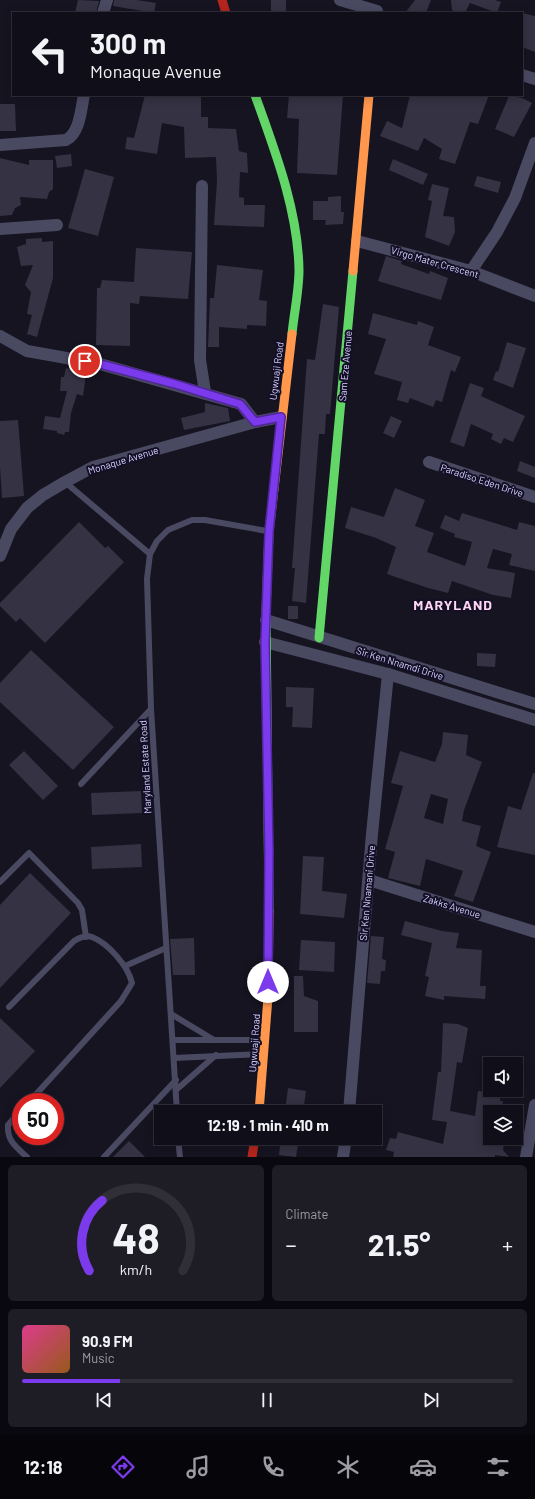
<!DOCTYPE html>
<meta charset="utf-8">
<style>
body{margin:0;font-family:Barlow,sans-serif;background:#1e1d26;color:#f1f3f6;height:100vh;display:flex;flex-direction:column;font-size:15px;white-space:nowrap}
*{box-sizing:border-box;margin:0}
p{font-size:13px;color:#9c9ca2}
.icon{flex:none;width:22px;height:22px;fill:none;stroke:currentColor;stroke-width:2;stroke-linecap:round;stroke-linejoin:round}
.map{position:relative;height:1157px;overflow:hidden}
.sheet{display:flex;flex-direction:column;gap:8px;padding:8px;background:#09080e;flex:1}
.sheet>*{flex:none}
.banner{position:absolute;left:12px;top:12px;width:511px;height:84px;border-radius:0px;box-shadow:0 2px 10px #0003,0 0 0 1px #302f38;background:#100f19;color:#f1f3f6;overflow:hidden}
.controls{position:absolute;left:483px;top:1057px;display:grid;gap:8px}
.controls a{display:grid;place-items:center;width:40px;height:40px;border-radius:0px;background:#100f19;box-shadow:0 2px 10px #0003,0 0 0 1px #302f38;font-size:20px}
.speed{position:absolute;left:12px;top:1093px;display:flex;gap:8px;font-size:20px;font-weight:700;text-align:center}
.speed>*{display:grid;place-content:center;width:52px;height:52px;border-radius:50%;background:#100f19;box-shadow:0 2px 10px #0003,0 0 0 1px #302f38;line-height:1}
.speed .limit{border:6px solid #d22;background:#fff;color:#111}
.pin{position:absolute;display:grid;place-items:center;width:34px;height:34px;color:#fff;margin:-17px;border:2px solid #fff;border-radius:50%;box-shadow:0 1px 4px #0007}
.me{position:absolute;width:44px;margin:-22px;rotate:0deg;stroke-linejoin:round;filter:drop-shadow(0 0 3px #0008)}
.turn{display:flex;align-items:center;gap:14px;height:84px;padding:0 12px;font-size:18px}
.turn .icon{width:52px;height:52px;stroke-width:2.5}
.turn b{display:block;font-size:28px;line-height:34px}
.big{font-size:30px;font-weight:700;line-height:1.1}
.sheet .tile{flex:1;display:flex;flex-direction:column;justify-content:center;gap:6px;min-width:0;padding:0 14px;border-radius:6px;background:#1e1d26}
.sheet .dial{align-items:center;gap:0}
.dial svg{height:104px;overflow:visible;fill:none;stroke:#302f38;stroke-width:7;stroke-linecap:round;text-anchor:middle}
.dial text{fill:#f1f3f6;stroke:none}
.song{display:flex;align-items:center;gap:12px}
.cover{width:48px;height:48px;border-radius:6px;background:linear-gradient(135deg,hsl(330 70% 55%),hsl(30 70% 35%))}
.played{height:4px;border-radius:2px;background:linear-gradient(90deg,#7c3aed 20%,#302f38 20%)}
.keys{display:flex;justify-content:space-around;direction:ltr}
.heat{display:flex;justify-content:space-between;align-items:center;font-size:22px;direction:ltr}
.sheet .tiles{flex:1;display:grid;gap:8px;grid-template-columns:1fr 1fr}
.tile:last-child{grid-column:span 2}
.trip{position:absolute;left:154px;top:1105px;width:228px;height:40px;border-radius:0px;background:#100f19;box-shadow:0 2px 10px #0003,0 0 0 1px #302f38;font-weight:700;line-height:40px;text-align:center}
.tab-bar{display:flex;height:64px;justify-content:space-around;align-items:center;background:#06060a;color:#9c9ca2}
.tab-bar .icon{width:28px;height:28px}
.tab-bar .active{color:#7c3aed}
.tab-bar b{font-size:18px;color:#f1f3f6}
.map>svg:first-child{display:block}
.building{fill:#343243;fill-rule:evenodd}
.lines{fill:none;stroke-linecap:round;stroke-linejoin:round}
.lane{stroke:#4a4962;stroke-width:6}
.street{stroke:#4a4962;stroke-width:12}
.fast{stroke:#63d668;stroke-width:9}
.slow{stroke:#ff974d;stroke-width:9}
.jam{stroke:#b3261e;stroke-width:9}
.route-casing{stroke:#51269a;stroke-width:10}
.route{stroke:#7c3aed;stroke-width:7}
.labels{text-anchor:middle;dominant-baseline:central;stroke-width:4;stroke-linejoin:round;paint-order:stroke}
.street-label{font-size:10px;fill:#d9d4ff;stroke:#130f26}
.district-label{font-size:14px;font-weight:bold;letter-spacing:1px;fill:#ffd6f0;stroke:#130f26}
</style>
<div class="map">
<svg width="535" height="1157" viewBox="0 0 535 1157">
<rect width="100%" height="100%" fill="#161421"/>
<g class="building">
<polygon points="78,0 99,1 96,13 75,13"/>
<polygon points="114,0 137,0 156,3 154,13 113,6"/>
<rect x="271" y="0" width="15" height="13"/>
<polygon points="415,0 431,0 426,13 405,13"/>
<polygon points="451,0 495,0 501,2 497,13 470,3 466,11 457,13 452,10"/>
<polygon points="522,13 535,16 535,52 522,47"/>
<polygon points="145,95 201,95 201,117 208,117 208,128 236,129 239,151 247,153 248,173 240,172 239,197 244,198 244,205 265,205 264,227 214,225 217,181 216,157 185,158 184,127 162,123 157,154 125,149 127,137 134,138"/>
<polygon points="289,95 343,95 337,175 297,173 299,119 287,118"/>
<polygon points="410,95 489,95 478,124 470,122 455,164 439,159 442,149 424,138 418,151 380,136 387,121 402,128"/>
<polygon points="509,96 522,98 532,103 514,137 495,129"/>
<polygon points="0,104 15,104 16,131 0,131"/>
<polygon points="71,154 72,166 57,168 55,156"/>
<polygon points="0,158 29,165 29,160 53,160 53,189 49,192 47,199 20,197 21,205 15,208 12,215 0,216"/>
<polygon points="393,159 428,174 423,185 389,170"/>
<polygon points="85,169 114,177 98,236 68,228"/>
<polygon points="477,176 501,182 498,193 474,186"/>
<polygon points="432,184 449,188 443,216 454,217 455,232 449,246 425,237 432,201 428,200"/>
<polygon points="341,196 341,212 344,212 343,224 325,225 326,220 313,220 313,201 328,201 328,197"/>
<polygon points="42,238 42,242 53,241 53,278 37,337 27,334 32,315 27,314 31,292 25,285 33,265 21,266 17,247 26,244 26,239"/>
<polygon points="136,248 192,252 188,299 140,296 139,304 130,303 130,346 96,345 97,288 100,288 102,280 134,282"/>
<polygon points="386,256 402,261 401,264 429,274 430,271 448,278 441,300 378,281"/>
<polygon points="217,265 263,270 259,300 267,301 266,326 247,325 247,329 219,327 219,347 208,347 210,298 214,298"/>
<polygon points="323,304 339,307 330,414 326,414 325,434 319,434 306,603 292,601 295,568 292,568 307,359 315,360"/>
<polygon points="373,313 417,325 418,321 434,327 428,345 461,357 455,372 451,370 442,402 436,400 433,407 410,398 408,403 397,400 402,382 374,374 386,339 368,334"/>
<polygon points="507,342 526,348 513,388 493,380 496,371 498,372"/>
<polygon points="66,368 86,374 83,396 77,394 71,413 69,432 65,432 64,435 57,433 57,431 43,429 45,416 60,418 67,391 60,391 61,377 64,377"/>
<polygon points="470,383 484,388 481,396 525,416 513,442 504,438 501,444 491,439 493,434 471,424 464,447 450,442"/>
<polygon points="205,403 228,408 230,421 184,430 181,418 205,412"/>
<polygon points="391,416 402,421 394,438 383,433"/>
<polygon points="18,420 24,496 2,498 0,467 0,421"/>
<polygon points="520,461 535,467 535,478 517,471"/>
<polygon points="395,488 425,500 415,526 434,533 427,552 465,566 472,542 454,537 455,534 440,528 445,515 459,521 462,513 517,530 519,522 535,526 535,571 509,565 512,554 493,549 487,568 515,573 511,598 493,595 452,581 448,593 428,588 387,574 396,547 376,538 345,528 351,507 384,517"/>
<polygon points="79,522 105,548 108,546 124,562 45,643 20,618 16,622 0,606 0,603"/>
<rect x="288" y="606" width="10" height="13"/>
<polygon points="31,650 114,727 73,770 0,702 0,683"/>
<polygon points="477,653 496,654 495,667 477,666"/>
<polygon points="286,687 314,688 312,728 292,727 293,707 286,707"/>
<path d="M443 732 468 735 466 755 482 762 464 810 462 821 481 826 476 846 491 852 473 902 454 896 463 871 426 859 420 886 388 878 395 852 385 849 403 786 391 783 400 751 435 762 442 744ZM431 794 448 799 443 824 424 818Z"/>
<polygon points="24,751 58,786 43,800 9,765"/>
<polygon points="533,773 535,773 535,855 497,847 508,806 521,810"/>
<polygon points="141,791 142,813 92,815 91,793"/>
<polygon points="141,844 142,867 92,869 91,847"/>
<polygon points="303,856 324,857 322,891 347,894 344,918 300,914"/>
<polygon points="30,873 71,913 0,988 0,905"/>
<polygon points="405,921 442,931 459,933 456,948 482,950 480,986 486,986 485,999 444,996 444,1000 425,996 429,977 425,976 432,943 401,935"/>
<polygon points="371,936 384,937 382,959 386,960 385,971 381,971 380,984 367,983"/>
<polygon points="194,938 195,975 173,975 170,939"/>
<polygon points="301,940 335,942 334,972 299,970"/>
<polygon points="294,976 303,976 304,996 318,1001 318,1032 294,1032"/>
<polygon points="0,1018 35,1051 0,1088"/>
<polygon points="443,1023 458,1024 468,1028 462,1063 457,1062 450,1111 475,1116 478,1091 501,1094 500,1101 503,1101 501,1112 490,1112 490,1138 505,1138 503,1150 509,1157 495,1155 495,1157 393,1157 394,1152 386,1150 390,1138 396,1139 398,1132 443,1144 447,1122 432,1120 438,1072 441,1072"/>
<polygon points="288,1088 306,1091 303,1112 285,1112"/>
<polygon points="281,1138 299,1138 296,1157 279,1155"/>
<polygon points="129,1141 145,1157 113,1157"/>
</g>
<g class="lines">
<g class="lane">
<polyline points="65,482 150,554"/>
<polyline points="81,784 151,709"/>
<polyline points="0,882 29,853 78,903 82,910 86,937"/>
<polyline points="125,966 166,948"/>
<path d="M9 1007 74 941C79 938 86 935 92 937 108 943 128 966 132 983L121 1001 29 1102"/>
<polyline points="171,1014 214,1040"/>
<polyline points="173,1040 264,1040"/>
<polyline points="174,1058 262,1054"/>
<polyline points="176,1090 216,1055"/>
<path d="M21 1110 8 1125C7 1141 16 1147 27 1157"/>
<polyline points="177,1112 151,709 147,579 150,554 157,541 168,530 192,520 205,520 267,531"/>
<polyline points="178,1138 180,1157"/>
<polyline points="104,1157 176,1080"/>
</g>
<g class="street">
<polyline points="340,0 377,11"/>
<polyline points="103,13 107,0"/>
<polyline points="522,75 535,79"/>
<path d="M0 145 66 140C80 133 81 109 84 95"/>
<polyline points="202,186 200,360 205,392"/>
<polyline points="0,229 57,225"/>
<polyline points="357,241 471,271 535,296"/>
<polyline points="471,271 497,232 515,198 535,143"/>
<polyline points="0,336 27,351 100,364 241,404 255,422"/>
<polyline points="429,462 535,497"/>
<polyline points="0,556 11,529 27,508 43,495 65,482 93,467 255,422 281,417"/>
<polyline points="266,620 535,704"/>
<polyline points="265,642 388,674 535,720"/>
<polyline points="369,880 535,932"/>
<polyline points="349,1112 372,834 388,674"/>
<polyline points="343,1157 346,1138"/>
<polyline points="526,1157 535,1105"/>
</g>
<g class="fast">
<path d="M255 95C275 151 298 210 299 270 299 291 294 313 292 334"/>
<polyline points="266,612 269,911"/>
<polyline points="319,638 353,271"/>
</g>
<g class="slow">
<polyline points="353,271 369,95"/>
<polyline points="266,612 269,532 292,334"/>
<polyline points="259,1112 268,997 269,911"/>
</g>
<g class="jam">
<polyline points="222,0 226,13"/>
<polyline points="252,1157 255,1138"/>
</g>
</g>
<g class="lines">
<defs>
<polyline id="route" points="85,361 100,364 175,384 240,404 255,422 281,417 269,532 265,642 269,851 268,982"/>
</defs>
<use href="#route" class="route-casing"/>
<use href="#route" class="route"/>
</g>
<g class="labels">
<g class="street-label">
<text transform="translate(435 262) rotate(16)">Virgo Mater Crescent</text>
<text transform="translate(345 366) rotate(-85)">Sam Eze Avenue</text>
<text transform="translate(276 371) rotate(-83)">Ugwuaji Road</text>
<text transform="translate(123 460) rotate(-17)">Monaque Avenue</text>
<text transform="translate(482 480) rotate(18)">Paradiso Eden Drive</text>
<text transform="translate(400 663) rotate(17)">Sir Ken Nnamdi Drive</text>
<text transform="translate(145 767) rotate(-93)">Maryland Estate Road</text>
<text transform="translate(367 893) rotate(-85)">Sir Ken Nnamani Drive</text>
<text transform="translate(452 906) rotate(17)">Zakks Avenue</text>
<text transform="translate(254 1043) rotate(-86)">Ugwuaji Road</text>
</g>
<g class="district-label">
<text x="453" y="604">MARYLAND</text>
</g>
</g>
</svg>
<div class="controls">
<a><svg class="icon" aria-label="sound" viewBox="0 0 24 24"><path d="M4 9h4l5-4v14l-5-4H4zM17 9q2 3 0 6"/></svg></a>
<a><svg class="icon" aria-label="layers" viewBox="0 0 24 24"><path d="M12 4l9 5-9 5-9-5zM3 14l9 5 9-5"/></svg></a>
</div>
<div class="speed"><div class="limit">50</div></div>
<div class="pin" style="left:85px;top:361px;background:#d93025"><svg class="icon" aria-label="arrive" viewBox="0 0 24 24"><path d="M6 21V4h12l-3 4 3 4H6"/></svg></div>
<svg class="me" style="left:268px;top:982px" viewBox="-20 -20 40 40"><circle r="19" fill="#fff"/><path d="M0-13L10 11 0 6-10 11z" fill="#7c3aed"/></svg>
<div class="trip">12:19 · 1 min · 410 m</div>
<div class="banner">
<div class="turn"><svg class="icon" aria-label="left" viewBox="0 0 24 24"><path d="M17 20v-9H6M10 6l-5 5 5 5"/></svg><div><b>300 m</b>Monaque Avenue</div></div>
</div>
</div>
<section class="sheet">
<div class="tiles">
<div class="tile dial"><svg viewBox="0 0 100 80">
<path d="M14 69A42 42 0 1 1 86 69"/>
<path d="M14 69A42 42 0 0 1 24 15" stroke="#7c3aed"/>
<text x="50" y="56" font-size="32" font-weight="700">48</text>
<text x="50" y="72" font-size="11">km/h</text>
</svg></div>
<div class="tile"><p>Climate</p>
<div class="heat"><a>−</a><b class="big">21.5°</b><a>+</a></div>
</div>
<div class="tile">
<div class="song"><i class="cover"></i><div><b>90.9 FM</b><p>Music</p></div></div>
<div class="played"></div>
<div class="keys"><svg class="icon" aria-label="previous" viewBox="0 0 24 24"><path d="M18 5L8 12l10 7zM5 5v14"/></svg><svg class="icon" aria-label="pause" viewBox="0 0 24 24"><path d="M8 5v14M16 5v14"/></svg><svg class="icon" aria-label="next" viewBox="0 0 24 24"><path d="M6 5l10 7-10 7zM19 5v14"/></svg></div>
</div>
</div>
</section>
<nav class="tab-bar">
<b>12:18</b>
<svg class="icon active" aria-label="directions" viewBox="0 0 24 24"><path d="M12 3l9 9-9 9-9-9zM9 14v-3h6M13 9l2 2-2 2"/></svg>
<svg class="icon" aria-label="music" viewBox="0 0 24 24"><path d="M9 18V5l10-2v13"/><circle cx="6" cy="18" r="3"/><circle cx="16" cy="16" r="3"/></svg>
<svg class="icon" aria-label="phone" viewBox="0 0 24 24"><path d="M5 4h4l2 5-3 2q2 4 5 5l2-3 5 2v4C11 20 4 13 5 4z"/></svg>
<svg class="icon" aria-label="climate" viewBox="0 0 24 24"><path d="M12 3v18M4 7l16 10M4 17L20 7"/></svg>
<svg class="icon" aria-label="car" viewBox="0 0 24 24"><path d="M5 17H2v-5l4-1 3-4h7l3 4 3 1v5h-3M9 17h6M6 11h13"/><circle cx="7" cy="17" r="2"/><circle cx="17" cy="17" r="2"/></svg>
<svg class="icon" aria-label="filters" viewBox="0 0 24 24"><path d="M4 7h16M4 17h16"/><circle cx="9" cy="7" r="2"/><circle cx="15" cy="17" r="2"/></svg>
</nav>
